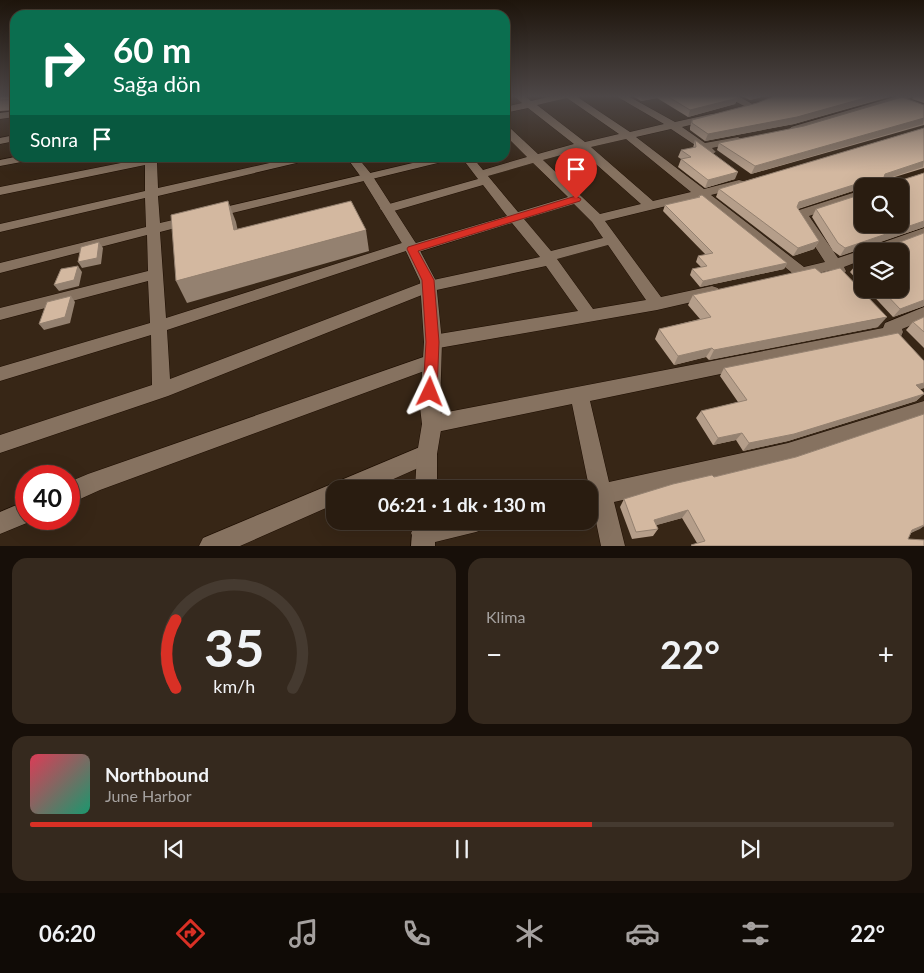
<!DOCTYPE html>
<html lang="tr">
<meta charset="utf-8">
<style>
body{margin:0;font-family:Lato,sans-serif;background:#35291e;color:#f1f3f6;height:100vh;display:flex;flex-direction:column;font-size:19px;white-space:nowrap}
*{box-sizing:border-box;margin:0}
p{font-size:16px;color:#a5a19f}
.icon{flex:none;width:28px;height:28px;fill:none;stroke:currentColor;stroke-width:2;stroke-linecap:round;stroke-linejoin:round}
.map{position:relative;height:546px;overflow:hidden}
.details{display:flex;flex-direction:column;gap:12px;padding:12px;background:#170f09;flex:1}
.details>*{flex:none}
.top-card{position:absolute;left:10px;top:10px;width:500px;height:152px;border-radius:15px;box-shadow:0 5px 20px #0002,0 0 0 1px #453a30;background:#0b6e4f;color:#fff;overflow:hidden}
.buttons{position:absolute;left:854px;top:178px;display:grid;gap:10px}
.buttons a{display:grid;place-items:center;width:55px;height:55px;border-radius:10px;background:#291c10;box-shadow:0 5px 20px #0002,0 0 0 1px #453a30;font-size:25px}
.speed{position:absolute;left:15px;top:465px;display:flex;gap:10px;font-size:25px;font-weight:700;text-align:center}
.speed>*{display:grid;place-content:center;width:65px;height:65px;border-radius:50%;background:#291c10;box-shadow:0 5px 20px #0002,0 0 0 1px #453a30;line-height:1}
.speed .limit{border:8px solid #d22;background:#fff;color:#111}
.pin{position:absolute;display:grid;place-items:center;width:42px;height:42px;color:#fff;margin:-51px -21px;border-radius:50% 50% 50% 0;rotate:-45deg;box-shadow:0 0 5px #0007}
.pin .icon{rotate:45deg}
.me{position:absolute;width:55px;margin:-28px;rotate:2deg;stroke-linejoin:round;filter:drop-shadow(0 0 4px #0008)}
.turn{display:flex;align-items:center;gap:18px;height:105px;padding:0 20px;font-size:22px}
.turn .icon{width:65px;height:65px;stroke-width:2.5}
.turn b{display:block;font-size:35px;line-height:42px}
.then{display:flex;align-items:center;height:48px;padding:0 20px;background:#0003;gap:10px;font-size:19px}
.big{font-size:38px;font-weight:700;line-height:1.1}
.details .tile{flex:1;display:flex;flex-direction:column;justify-content:center;gap:8px;min-width:0;padding:0 18px;border-radius:15px;background:#35291e}
.details .dial{align-items:center;gap:0}
.dial svg{height:130px;overflow:visible;fill:none;stroke:#453a30;stroke-width:7;stroke-linecap:round;text-anchor:middle}
.dial text{fill:#f1f3f6;stroke:none}
.song{display:flex;align-items:center;gap:15px}
.cover{width:60px;height:60px;border-radius:8px;background:linear-gradient(135deg,hsl(350 70% 55%),hsl(160 70% 35%))}
.played{height:5px;border-radius:2px;background:linear-gradient(90deg,#d93025 65%,#453a30 65%)}
.keys{display:flex;justify-content:space-around;direction:ltr}
.heat{display:flex;justify-content:space-between;align-items:center;font-size:28px;direction:ltr}
.details .tiles{flex:1;display:grid;gap:12px;grid-template-columns:1fr 1fr}
.tile:last-child{grid-column:span 2}
.trip{position:absolute;left:326px;top:480px;width:272px;height:50px;border-radius:15px;background:#291c10;box-shadow:0 5px 20px #0002,0 0 0 1px #453a30;font-weight:700;line-height:50px;text-align:center}
.dock{display:flex;height:80px;justify-content:space-around;align-items:center;background:#100b06;color:#a5a19f}
.dock .icon{width:35px;height:35px}
.dock .current{color:#d93025}
.dock b{font-size:22px;color:#f1f3f6}
.map>svg:first-child{display:block}
.lines{fill:none;stroke-linecap:round;stroke-linejoin:round}
.minor-casing{stroke:#1e0e02;stroke-width:1}
.tertiary-casing{stroke:#1e0e02;stroke-width:1}
.minor{fill:#867260;fill-rule:evenodd}
.tertiary{fill:#867260;fill-rule:evenodd}
.wall{fill:#b59e8a}
.shaded-wall{fill:#948170}
.building{fill:#d3b8a0;stroke:#948170}
.route{fill:#d93025;stroke:#8d1f18}
</style>
<div class="map">
<svg width="924" height="546" viewBox="0 0 924 546">
<rect width="100%" height="100%" fill="#372616"/>
<g class="lines">
<defs>
<g id="minor">
<path d="M514 96H525L531 101 552 96H576L630 132 664 124 616 96H628L675 122 711 114 715 115V119L682 127 705 143 738 137 743 140 742 142 712 148 716 152 710 155 671 129 636 137 704 189 739 180 743 181 745 184 743 187 711 195 804 267 825 262 794 214 796 211 862 190V198L809 216 838 258 862 250 865 251 867 248 924 228V237L885 251H862V260L844 267 846 271 844 275H834L831 270 798 278 793 277 791 272 699 198 605 221 661 297 712 286 718 288 720 292 718 296 657 310 433 349 427 347 424 342 427 337 433 335 578 311 546 266 432 291 168 396 0 453V435L152 385 151 335 0 381V367L150 323 148 281 0 320V308L148 271 147 235 0 273V263L146 227 145 198 0 232V224L145 191V165L0 195V187L146 158H166L165 160 157 162 158 188 292 158H310L309 160 158 196 160 223 190 216 197 220 195 223 160 232 166 318 405 242 410 240 416 243 507 216 483 185 387 213 380 209 382 206 478 179 462 158H473L483 170 527 157 505 135V126L509 127 538 154 574 144 528 108 505 113V107L522 103ZM567 98 619 134 585 142 537 105ZM626 139 691 192 653 201 591 147ZM580 150 641 204 600 214 543 160ZM533 163 568 197 518 212 488 176ZM574 204 592 222 603 238 551 251 524 219ZM512 223 540 257 424 282 170 379 167 330 406 251 412 254ZM608 245 646 300 593 309 557 259Z"/>
<polygon points="725,96 738,96 756,106 754,108 748,108"/>
<polygon points="898,96 913,96 911,98 799,131 791,131 790,129 791,127"/>
<polygon points="15,111 15,117 0,119 0,113"/>
<polygon points="15,135 15,141 0,144 0,138"/>
<polygon points="15,157 15,158 34,158 32,160 0,166 0,160"/>
<polygon points="434,158 452,158 450,160 212,218 205,214 212,210"/>
<polygon points="924,307 924,320 902,329 903,332 901,337 895,338 590,401 609,482 788,443 924,401 924,417 788,463 614,502 625,546 601,546 593,507 590,508 590,489 583,489 589,487 572,404 432,433 425,430 422,424 425,418 432,415 883,328 885,323"/>
<polygon points="432,354 438,356 441,361 438,366 100,490 69,504 69,482 88,474"/>
<polygon points="427,444 434,447 437,454 434,461 371,489 335,489 335,504 240,546 199,546 203,538"/>
<polygon points="26,501 26,519 34,520 0,534 0,512"/>
<polygon points="424,521 487,521 484,529 476,532 423,545 415,541 411,533 415,525"/>
</g>
<g id="tertiary">
<polygon points="347,158 358,158 372,175 417,245 436,281 442,342 440,407 442,424 437,454 437,489 415,489 417,454 422,424 420,407 424,342 420,281 403,245 361,177"/>
<polygon points="413,521 435,521 435,546 411,546"/>
</g>
</defs>
<use href="#minor" class="minor-casing"/>
<use href="#tertiary" class="tertiary-casing"/>
<use href="#minor" class="minor"/>
<use href="#tertiary" class="tertiary"/>
</g>
<g class="wall">
<polygon points="0,96 15,96 15,110 0,111"/>
<polygon points="633,96 735,96 738,98 735,104 688,117 657,98 641,101"/>
<polygon points="742,96 765,96 750,100"/>
<polygon points="914,96 924,96 924,103 912,99"/>
<polygon points="889,97 794,124 705,141 690,130 690,127 692,120 757,103"/>
<polygon points="924,105 924,125 751,174 717,150 719,143"/>
<polygon points="924,128 924,168 885,180 902,180 924,173 924,227 871,245 892,245 924,233 924,306 893,317 867,289 900,289 900,251 865,251 869,246 840,256 833,251 812,217 816,209 900,186 862,186 862,189 862,188 798,209 819,241 814,249 793,256 716,197 719,189"/>
<polygon points="695,140 735,179 705,188 678,167 681,159 678,157 681,150 693,148"/>
<polygon points="699,196 787,263 784,269 700,287 690,275 692,269 701,267 696,262 698,256 706,255 663,211 665,205 698,198"/>
<polygon points="862,256 862,285 850,272 855,266 854,265 859,257"/>
<polygon points="693,295 878,327 709,360 706,357 674,365 655,339 659,329 700,319 688,305"/>
<polygon points="924,317 924,348 906,330 913,322"/>
<polygon points="924,361 924,388 920,389 924,393 924,394 916,401 788,441 743,451 736,440 713,445 696,418 701,411 738,402 720,376 724,368"/>
<polygon points="924,414 924,526 911,533 908,539 924,546 691,546 697,543 682,518 656,525 658,529 653,536 632,539 620,507 624,499 796,457"/>
</g>
<g class="shaded-wall">
<polygon points="642,96 657,96 657,98 641,101"/>
<polygon points="752,96 765,96 750,100"/>
<polygon points="872,96 890,96 794,124 705,141 708,134"/>
<polygon points="738,98 735,104 688,117 690,110"/>
<polygon points="924,118 923,124 751,174 755,166"/>
<polygon points="106,158 139,158 109,163"/>
<polygon points="924,161 923,167 880,181 885,174"/>
<polygon points="738,172 735,179 705,188 708,180"/>
<polygon points="866,181 862,188 794,210 799,202"/>
<polygon points="228,201 236,222 242,251 234,230"/>
<polygon points="924,221 924,227 840,256 845,248"/>
<polygon points="366,230 369,251 187,303 176,281"/>
<polygon points="819,241 814,249 793,256 798,248"/>
<polygon points="99,242 103,248 101,264 82,268 78,262"/>
<polygon points="787,263 784,269 700,287 703,281"/>
<polygon points="78,266 82,272 79,286 59,291 54,285"/>
<polygon points="71,296 75,302 70,323 44,330 39,324"/>
<polygon points="924,300 924,306 893,317 900,309"/>
<polygon points="887,317 878,327 709,360 714,350"/>
<polygon points="712,348 706,357 674,365 678,356"/>
<polygon points="924,383 924,388 908,393 916,385"/>
<polygon points="924,394 916,401 788,441 743,451 749,443"/>
<polygon points="742,433 736,440 713,445 718,438"/>
<polygon points="688,510 682,518 650,527 654,520"/>
<polygon points="924,525 924,526 920,529 901,537 912,530"/>
</g>
<g class="building">
<polygon points="0,96 15,96 15,99 0,100"/>
<polygon points="667,96 735,96 738,98 690,110"/>
<polygon points="775,96 872,96 797,117 708,134 692,123 692,120 757,103"/>
<polygon points="902,97 924,105 924,118 755,166 719,143 804,126"/>
<polygon points="924,128 924,161 885,174 883,180 902,180 924,173 924,221 845,248 838,243 816,209 862,194 862,224 900,224 900,186 868,186 869,182 866,181 799,202 797,207 819,241 798,248 719,189"/>
<polygon points="695,140 738,172 708,180 681,159 691,157 681,150 696,147"/>
<polygon points="702,195 787,263 703,281 692,269 707,266 698,256 713,253 665,205 700,197 699,196"/>
<polygon points="228,201 234,230 351,201 366,230 176,281 171,215"/>
<polygon points="924,233 924,300 900,309 881,289 900,289 900,251 869,251 869,245 892,245"/>
<polygon points="99,242 97,258 78,262 81,247"/>
<polygon points="862,262 862,271 856,264"/>
<polygon points="78,266 74,280 54,285 61,269"/>
<polygon points="815,268 821,273 840,268 887,317 714,350 712,348 678,356 659,329 711,317 693,295"/>
<polygon points="71,296 65,317 39,324 47,302"/>
<polygon points="924,317 924,332 913,322"/>
<polygon points="898,333 924,361 924,383 916,385 924,393 924,394 794,434 749,443 742,433 718,438 701,411 747,400 724,368"/>
<polygon points="924,414 924,525 912,530 908,539 924,540 924,546 692,546 691,545 705,541 688,510 654,520 658,529 636,532 624,499 673,484 712,475 714,477 796,457"/>
</g>
<linearGradient id="sky" x2="0" y2="1"><stop stop-color="#1e150c"/><stop offset="0.56" stop-color="#4d4747"/><stop offset="1" stop-color="#4d4747" stop-opacity="0"/></linearGradient>
<rect width="924" height="172" fill="url(#sky)"/>
<polygon class="route" points="576,196 581,199 580,201 418,251 434,280 439,342 437,392 435,396 430,398 425,396 423,392 426,342 422,280 407,249 408,247"/>
</svg>
<div class="buttons">
<a><svg class="icon" aria-label="search" viewBox="0 0 24 24"><circle cx="10" cy="10" r="6"/><path d="M15 15l6 6"/></svg></a>
<a><svg class="icon" aria-label="layers" viewBox="0 0 24 24"><path d="M12 4l9 5-9 5-9-5zM3 14l9 5 9-5"/></svg></a>
</div>
<div class="speed"><div class="limit">40</div></div>
<div class="pin" style="left:576px;top:199px;background:#d93025"><svg class="icon" aria-label="arrive" viewBox="0 0 24 24"><path d="M6 21V4h12l-3 4 3 4H6"/></svg></div>
<svg class="me" style="left:430px;top:392px" viewBox="-20 -20 40 40"><path d="M0-17L14 15 0 8-14 15z" fill="#d93025" stroke="#fff" stroke-width="4"/></svg>
<div class="trip">06:21 · 1 dk · 130 m</div>
<div class="top-card">
<div class="turn"><svg class="icon" aria-label="right" viewBox="0 0 24 24"><path d="M7 20v-9h11M14 6l5 5-5 5"/></svg><div><b>60 m</b>Sağa dön</div></div>
<div class="then">Sonra<svg class="icon" aria-label="arrive" viewBox="0 0 24 24"><path d="M6 21V4h12l-3 4 3 4H6"/></svg></div>
</div>
</div>
<section class="details">
<div class="tiles">
<div class="tile dial"><svg viewBox="0 0 100 80">
<path d="M14 69A42 42 0 1 1 86 69"/>
<path d="M14 69A42 42 0 0 1 14 27" stroke="#d93025"/>
<text x="50" y="56" font-size="32" font-weight="700">35</text>
<text x="50" y="72" font-size="11">km/h</text>
</svg></div>
<div class="tile"><p>Klima</p>
<div class="heat"><a>−</a><b class="big">22°</b><a>+</a></div>
</div>
<div class="tile">
<div class="song"><i class="cover"></i><div><b>Northbound</b><p>June Harbor</p></div></div>
<div class="played"></div>
<div class="keys"><svg class="icon" aria-label="previous" viewBox="0 0 24 24"><path d="M18 5L8 12l10 7zM5 5v14"/></svg><svg class="icon" aria-label="pause" viewBox="0 0 24 24"><path d="M8 5v14M16 5v14"/></svg><svg class="icon" aria-label="next" viewBox="0 0 24 24"><path d="M6 5l10 7-10 7zM19 5v14"/></svg></div>
</div>
</div>
</section>
<nav class="dock">
<b>06:20</b>
<svg class="icon current" aria-label="directions" viewBox="0 0 24 24"><path d="M12 3l9 9-9 9-9-9zM9 14v-3h6M13 9l2 2-2 2"/></svg>
<svg class="icon" aria-label="music" viewBox="0 0 24 24"><path d="M9 18V5l10-2v13"/><circle cx="6" cy="18" r="3"/><circle cx="16" cy="16" r="3"/></svg>
<svg class="icon" aria-label="phone" viewBox="0 0 24 24"><path d="M5 4h4l2 5-3 2q2 4 5 5l2-3 5 2v4C11 20 4 13 5 4z"/></svg>
<svg class="icon" aria-label="climate" viewBox="0 0 24 24"><path d="M12 3v18M4 7l16 10M4 17L20 7"/></svg>
<svg class="icon" aria-label="car" viewBox="0 0 24 24"><path d="M5 17H2v-5l4-1 3-4h7l3 4 3 1v5h-3M9 17h6M6 11h13"/><circle cx="7" cy="17" r="2"/><circle cx="17" cy="17" r="2"/></svg>
<svg class="icon" aria-label="filters" viewBox="0 0 24 24"><path d="M4 7h16M4 17h16"/><circle cx="9" cy="7" r="2"/><circle cx="15" cy="17" r="2"/></svg>
<b>22°</b>
</nav>
